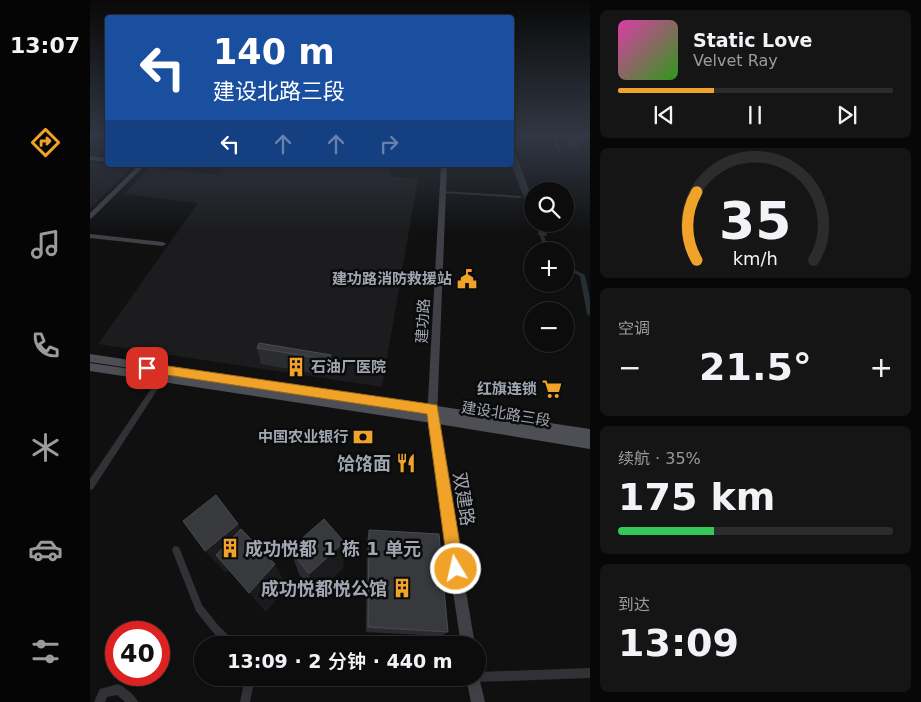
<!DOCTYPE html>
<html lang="zh">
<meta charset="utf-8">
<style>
body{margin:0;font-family:"DejaVu Sans","Noto Sans SC",sans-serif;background:#151516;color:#f1f3f6;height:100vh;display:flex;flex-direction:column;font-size:19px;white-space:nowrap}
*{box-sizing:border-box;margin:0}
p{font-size:16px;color:#9a9b9d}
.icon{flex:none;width:28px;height:28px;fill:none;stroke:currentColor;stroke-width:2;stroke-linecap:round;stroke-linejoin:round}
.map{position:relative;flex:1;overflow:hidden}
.side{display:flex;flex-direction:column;gap:10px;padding:10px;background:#070707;width:331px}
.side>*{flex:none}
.top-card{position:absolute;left:15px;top:15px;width:409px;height:152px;border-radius:5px;box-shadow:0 2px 8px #0003,0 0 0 1px #2c2c2e;background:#1a4fa0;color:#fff;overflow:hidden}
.buttons{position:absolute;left:434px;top:182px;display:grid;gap:10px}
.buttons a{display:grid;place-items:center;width:50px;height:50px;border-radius:50%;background:#0c0c0d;box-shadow:0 2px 8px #0003,0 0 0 1px #2c2c2e;font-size:25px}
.speed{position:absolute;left:15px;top:621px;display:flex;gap:10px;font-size:25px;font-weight:700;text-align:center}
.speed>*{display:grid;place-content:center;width:65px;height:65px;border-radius:50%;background:#0c0c0d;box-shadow:0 2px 8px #0003,0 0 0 1px #2c2c2e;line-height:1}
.speed .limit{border:8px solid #d22;background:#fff;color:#111}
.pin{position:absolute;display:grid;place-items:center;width:42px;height:42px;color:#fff;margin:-21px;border-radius:10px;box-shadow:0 2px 8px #0006}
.me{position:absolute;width:55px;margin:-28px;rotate:351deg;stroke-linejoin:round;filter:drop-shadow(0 0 4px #0008)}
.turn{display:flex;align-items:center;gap:18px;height:105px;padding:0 25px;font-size:22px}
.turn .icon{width:65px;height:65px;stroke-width:2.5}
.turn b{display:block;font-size:35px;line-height:42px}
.lanes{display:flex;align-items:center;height:48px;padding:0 25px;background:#0003;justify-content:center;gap:25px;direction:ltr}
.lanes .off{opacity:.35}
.big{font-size:38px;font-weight:600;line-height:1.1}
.side .tile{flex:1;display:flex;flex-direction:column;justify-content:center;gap:8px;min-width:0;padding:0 18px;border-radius:8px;background:#151516}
.side .dial{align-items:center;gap:0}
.dial svg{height:130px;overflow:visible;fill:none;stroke:#2c2c2e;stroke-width:7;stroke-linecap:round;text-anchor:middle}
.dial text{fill:#f1f3f6;stroke:none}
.song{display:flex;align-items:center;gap:15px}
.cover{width:60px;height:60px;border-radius:8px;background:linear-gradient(135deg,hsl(320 70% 55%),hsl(110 70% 35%))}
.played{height:5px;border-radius:2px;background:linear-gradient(90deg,#f0a328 35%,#2c2c2e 35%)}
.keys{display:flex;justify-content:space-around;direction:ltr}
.heat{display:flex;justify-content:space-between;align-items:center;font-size:28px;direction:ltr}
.charge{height:8px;border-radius:4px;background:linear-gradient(90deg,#34c759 35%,#2c2c2e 0)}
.trip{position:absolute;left:104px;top:636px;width:292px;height:50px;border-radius:25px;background:#0c0c0d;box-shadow:0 2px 8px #0003,0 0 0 1px #2c2c2e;font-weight:600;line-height:50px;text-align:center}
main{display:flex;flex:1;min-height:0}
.tab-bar{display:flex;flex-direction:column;width:90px;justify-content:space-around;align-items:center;background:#050505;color:#9a9b9d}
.tab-bar .icon{width:35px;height:35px}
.tab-bar .active{color:#f0a328}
.tab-bar b{font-size:22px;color:#f1f3f6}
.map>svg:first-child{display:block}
.built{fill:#1c1c1e}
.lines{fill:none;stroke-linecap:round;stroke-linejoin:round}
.canal{fill:#262f34;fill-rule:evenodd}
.street{fill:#313236;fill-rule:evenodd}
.secondary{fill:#3f4146;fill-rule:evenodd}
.primary{fill:#4d4f55;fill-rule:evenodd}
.wall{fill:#2b2c2f}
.shaded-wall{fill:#1b1b1d}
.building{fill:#38393d;stroke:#484b4f}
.route{fill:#f0a328;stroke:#9c6a1a}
.labels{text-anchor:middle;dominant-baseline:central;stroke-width:5;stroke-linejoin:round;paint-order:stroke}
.poi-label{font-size:15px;font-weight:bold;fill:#a1a7b2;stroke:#0b0b0c;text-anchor:end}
.street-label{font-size:15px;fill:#a1a7b2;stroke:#0b0b0c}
.near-poi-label{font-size:18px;font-weight:bold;fill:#a1a7b2;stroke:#0b0b0c;text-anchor:end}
.near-street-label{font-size:18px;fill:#a1a7b2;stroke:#0b0b0c}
</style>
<main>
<nav class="tab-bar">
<b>13:07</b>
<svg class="icon active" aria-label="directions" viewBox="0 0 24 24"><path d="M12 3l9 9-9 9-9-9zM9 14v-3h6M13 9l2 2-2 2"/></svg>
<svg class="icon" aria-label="music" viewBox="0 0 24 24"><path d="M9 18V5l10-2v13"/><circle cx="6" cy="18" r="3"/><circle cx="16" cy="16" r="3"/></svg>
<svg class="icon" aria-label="phone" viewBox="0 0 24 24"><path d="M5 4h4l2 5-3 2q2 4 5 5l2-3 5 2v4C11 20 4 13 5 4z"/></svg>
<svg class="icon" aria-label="climate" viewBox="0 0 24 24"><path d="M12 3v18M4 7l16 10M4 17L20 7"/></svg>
<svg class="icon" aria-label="car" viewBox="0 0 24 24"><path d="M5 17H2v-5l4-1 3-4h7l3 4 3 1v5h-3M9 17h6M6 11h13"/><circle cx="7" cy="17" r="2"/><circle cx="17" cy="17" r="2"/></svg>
<svg class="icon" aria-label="filters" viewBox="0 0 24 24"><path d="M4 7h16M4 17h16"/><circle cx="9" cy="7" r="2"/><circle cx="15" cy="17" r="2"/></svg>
</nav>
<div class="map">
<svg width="500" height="702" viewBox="0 0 500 702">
<rect width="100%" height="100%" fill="#101011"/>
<g class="built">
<polygon points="422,135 459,135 464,150 426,147"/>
<polygon points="0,163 36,166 39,170 0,209"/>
<polygon points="134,165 302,165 301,176 328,179 292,387 8,344 108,203 34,194 60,167 128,175"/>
</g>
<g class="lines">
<g class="canal">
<polygon points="421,157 423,158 442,208 442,214 440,213 421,164"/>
<polygon points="445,224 449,224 453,233 453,234 449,234"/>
<polygon points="450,235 452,235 454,236 460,251 455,251 450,236"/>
<polygon points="475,265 495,275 500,299 500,316 497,314 490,276 475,269"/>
</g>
<g class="street">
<polygon points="461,135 465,135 471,151 470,152 467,151"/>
<polygon points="421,145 423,146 442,198 442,204 440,203 421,152"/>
<polygon points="351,191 430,196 432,197 430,198 353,193 351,193"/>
<polygon points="449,224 453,224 457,235 457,236 449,235 447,234 449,233 452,233"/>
<polygon points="73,373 75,374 76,376 75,378 3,489 0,490 0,479 71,374"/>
<polygon points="86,546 89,547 112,605 127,624 145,642 147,645 135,645 121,630 106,611 82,550 83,547"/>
<polygon points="500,668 500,678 388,682 384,681 383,678 388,678 388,672"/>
<polygon points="155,678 165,678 160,702 150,702"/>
<path d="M28 684C35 687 45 695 48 702H35L27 695 17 697 15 702H4L10 689Z"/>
</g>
<g class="secondary">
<polygon points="0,156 18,158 18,162 0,160"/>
<polygon points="49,165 55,165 2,218 0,219 0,213"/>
<polygon points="351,165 357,165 347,418 385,645 371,645 337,418"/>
<polygon points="0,234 73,242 76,244 73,246 0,238"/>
<polygon points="388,673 395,702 381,702 376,678 388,678"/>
</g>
<polygon class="primary" points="0,354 500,429 500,449 342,423 0,371 0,363 185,390 0,362"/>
</g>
<g class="wall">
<polygon points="474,135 493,135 494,138 489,148 478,147"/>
<polygon points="167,348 241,355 241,371 240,376 171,364"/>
<polygon points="279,530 358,632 351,636 276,632 277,540"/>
<polygon points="254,542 253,568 225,595 209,574 200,549"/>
</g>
<g class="shaded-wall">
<polygon points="241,355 241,371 240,376 239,360"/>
<polygon points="148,524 163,549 136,573 115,551"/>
<polygon points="254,542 253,568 225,595 219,574"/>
<polygon points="185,564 197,587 176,612 159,593"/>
</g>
<g class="building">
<polygon points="482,135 493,135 494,138 482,137"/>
<polygon points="169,343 241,355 239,360 167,348"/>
<polygon points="126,495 148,524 115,551 93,521"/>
<polygon points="234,519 254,542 219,574 200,549"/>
<polygon points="151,529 185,564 159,593 126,555"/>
<polygon points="279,530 349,534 358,632 278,627"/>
</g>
<linearGradient id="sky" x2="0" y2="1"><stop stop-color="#090909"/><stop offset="0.58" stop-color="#313743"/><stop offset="1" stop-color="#313743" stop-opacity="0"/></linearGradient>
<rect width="500" height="233" fill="url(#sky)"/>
<polygon class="route" points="57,363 347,405 374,569 372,575 366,577 360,575 358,569 337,414 57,372 53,371 52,368 53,364"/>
<defs>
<symbol id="civic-bare" viewBox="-9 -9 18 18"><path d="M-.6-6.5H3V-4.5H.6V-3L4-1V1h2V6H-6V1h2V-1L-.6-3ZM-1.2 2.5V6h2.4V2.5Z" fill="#f0a328" stroke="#0b0b0c" stroke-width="2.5" paint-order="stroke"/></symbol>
<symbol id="building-bare" viewBox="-9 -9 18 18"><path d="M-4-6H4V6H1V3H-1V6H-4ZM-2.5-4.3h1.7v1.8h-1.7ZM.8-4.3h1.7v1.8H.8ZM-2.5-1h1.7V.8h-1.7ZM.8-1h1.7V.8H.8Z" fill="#f0a328" stroke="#0b0b0c" stroke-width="2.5" paint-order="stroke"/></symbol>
<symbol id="supermarket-bare" viewBox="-9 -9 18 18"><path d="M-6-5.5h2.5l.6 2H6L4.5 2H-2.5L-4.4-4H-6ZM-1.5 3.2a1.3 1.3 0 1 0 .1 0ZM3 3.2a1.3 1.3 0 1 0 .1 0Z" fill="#f0a328" stroke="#0b0b0c" stroke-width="2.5" paint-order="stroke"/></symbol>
<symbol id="bank-bare" viewBox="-9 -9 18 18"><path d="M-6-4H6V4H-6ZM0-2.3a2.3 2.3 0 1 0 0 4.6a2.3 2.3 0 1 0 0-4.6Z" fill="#f0a328" stroke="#0b0b0c" stroke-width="2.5" paint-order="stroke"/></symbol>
<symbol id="restaurant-bare" viewBox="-9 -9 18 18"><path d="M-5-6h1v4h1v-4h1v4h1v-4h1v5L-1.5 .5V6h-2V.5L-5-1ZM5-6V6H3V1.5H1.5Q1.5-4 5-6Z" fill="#f0a328" stroke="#0b0b0c" stroke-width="2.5" paint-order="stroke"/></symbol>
</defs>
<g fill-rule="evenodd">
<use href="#civic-bare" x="363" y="265" width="28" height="28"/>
<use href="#building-bare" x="192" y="353" width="28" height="28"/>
<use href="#supermarket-bare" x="448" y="375" width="28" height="28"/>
<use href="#bank-bare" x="259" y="423" width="28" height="28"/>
<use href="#restaurant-bare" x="302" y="449" width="28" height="28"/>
<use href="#building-bare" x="126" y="534" width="28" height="28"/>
<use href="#building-bare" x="298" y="574" width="28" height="28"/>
</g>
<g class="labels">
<g class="poi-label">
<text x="362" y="279">建功路消防救援站</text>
<text x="221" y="367" text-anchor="start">石油厂医院</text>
<text x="447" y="389">红旗连锁</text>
<text x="258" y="437">中国农业银行</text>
</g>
<g class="street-label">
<text transform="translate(333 321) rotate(-87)">建功路</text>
<text transform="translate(416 414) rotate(9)">建设北路三段</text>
</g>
<g class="near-poi-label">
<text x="301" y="463">饸饹面</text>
<text x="155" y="548" text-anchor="start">成功悦都 1 栋 1 单元</text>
<text x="297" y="588">成功悦都悦公馆</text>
</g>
<g class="near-street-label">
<text transform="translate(374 499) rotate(81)">双建路</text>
</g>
</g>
</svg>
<div class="buttons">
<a><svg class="icon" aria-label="search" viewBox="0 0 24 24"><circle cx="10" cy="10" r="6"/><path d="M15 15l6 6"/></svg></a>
<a>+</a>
<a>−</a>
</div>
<div class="speed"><div class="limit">40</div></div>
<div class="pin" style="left:57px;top:368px;background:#d93025"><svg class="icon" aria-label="arrive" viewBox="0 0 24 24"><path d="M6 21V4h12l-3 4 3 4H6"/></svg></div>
<svg class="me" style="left:366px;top:569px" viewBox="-20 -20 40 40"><circle r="17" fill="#f0a328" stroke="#fff" stroke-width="3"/><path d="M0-11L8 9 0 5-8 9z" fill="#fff"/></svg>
<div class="trip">13:09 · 2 分钟 · 440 m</div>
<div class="top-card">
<div class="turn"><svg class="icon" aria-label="left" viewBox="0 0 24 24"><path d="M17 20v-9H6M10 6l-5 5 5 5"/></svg><div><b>140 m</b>建设北路三段</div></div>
<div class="lanes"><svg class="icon" aria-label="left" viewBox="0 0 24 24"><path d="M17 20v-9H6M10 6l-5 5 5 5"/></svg><svg class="icon off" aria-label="ahead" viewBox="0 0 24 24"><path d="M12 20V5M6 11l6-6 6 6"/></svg><svg class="icon off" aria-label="ahead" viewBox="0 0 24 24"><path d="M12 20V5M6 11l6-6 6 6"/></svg><svg class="icon off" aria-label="right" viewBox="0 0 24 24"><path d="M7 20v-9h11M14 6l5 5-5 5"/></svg></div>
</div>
</div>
<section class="side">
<div class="tile">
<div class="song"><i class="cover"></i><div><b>Static Love</b><p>Velvet Ray</p></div></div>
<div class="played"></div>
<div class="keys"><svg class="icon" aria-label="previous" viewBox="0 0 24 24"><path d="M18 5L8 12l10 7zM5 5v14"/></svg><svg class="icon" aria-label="pause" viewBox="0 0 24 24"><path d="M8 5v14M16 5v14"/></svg><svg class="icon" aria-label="next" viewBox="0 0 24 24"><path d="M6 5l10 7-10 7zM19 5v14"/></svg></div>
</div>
<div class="tile dial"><svg viewBox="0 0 100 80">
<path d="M14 69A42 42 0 1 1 86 69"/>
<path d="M14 69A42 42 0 0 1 14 27" stroke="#f0a328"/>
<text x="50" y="56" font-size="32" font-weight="700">35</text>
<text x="50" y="72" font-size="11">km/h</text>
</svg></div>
<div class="tile"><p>空调</p>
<div class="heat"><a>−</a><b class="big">21.5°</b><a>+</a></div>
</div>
<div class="tile"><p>续航 · 35%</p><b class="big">175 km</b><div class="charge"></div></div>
<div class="tile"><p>到达</p><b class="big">13:09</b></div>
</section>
</main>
